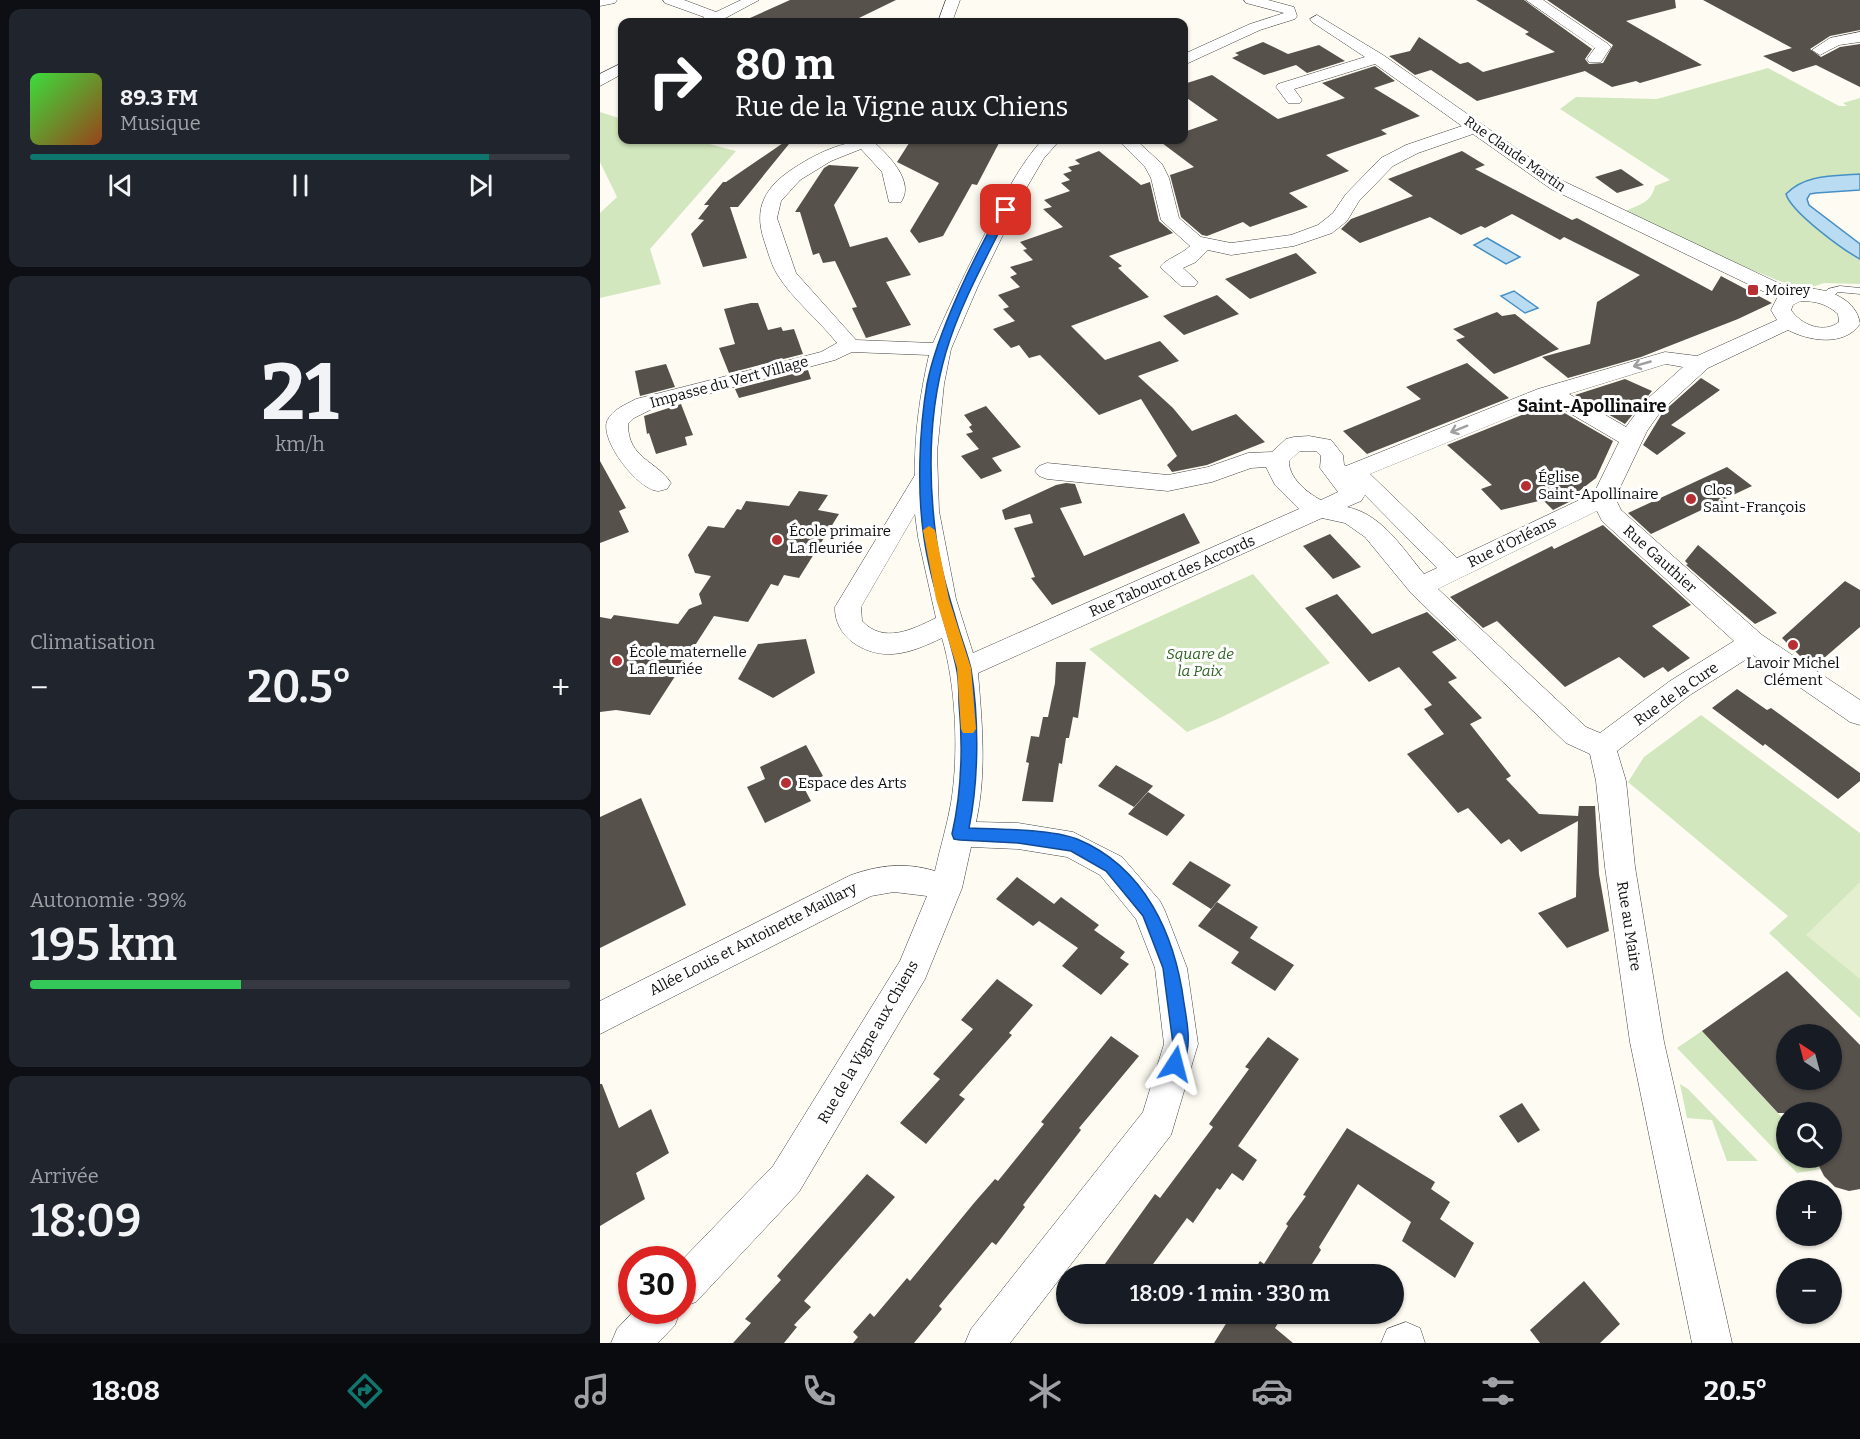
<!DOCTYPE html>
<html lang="fr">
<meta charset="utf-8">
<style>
body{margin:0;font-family:Bitter,serif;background:#20242c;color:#f1f3f6;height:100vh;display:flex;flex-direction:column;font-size:22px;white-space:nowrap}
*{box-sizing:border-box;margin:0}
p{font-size:20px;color:#9ea1a6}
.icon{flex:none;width:33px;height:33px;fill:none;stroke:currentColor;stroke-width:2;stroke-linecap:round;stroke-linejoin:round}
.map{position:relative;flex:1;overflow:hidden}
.sheet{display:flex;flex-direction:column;gap:9px;padding:9px;background:#0d0f14;width:600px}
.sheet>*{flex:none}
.guide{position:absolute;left:18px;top:18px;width:570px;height:126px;border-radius:12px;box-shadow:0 2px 4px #0004;background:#202124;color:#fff;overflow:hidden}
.needle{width:39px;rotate:324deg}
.controls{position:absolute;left:1176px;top:1024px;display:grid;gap:12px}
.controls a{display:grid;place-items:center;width:66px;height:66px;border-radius:50%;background:#171b24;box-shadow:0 2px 4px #0004;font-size:30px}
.speed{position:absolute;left:18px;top:1246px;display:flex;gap:12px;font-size:30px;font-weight:700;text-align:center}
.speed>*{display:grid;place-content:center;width:78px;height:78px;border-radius:50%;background:#171b24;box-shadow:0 2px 4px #0004;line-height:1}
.speed .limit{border:9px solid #d22;background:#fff;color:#111}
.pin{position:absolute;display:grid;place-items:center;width:51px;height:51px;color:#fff;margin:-26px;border-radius:12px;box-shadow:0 3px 9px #0006}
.me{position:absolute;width:66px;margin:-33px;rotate:9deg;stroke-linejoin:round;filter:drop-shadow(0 0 4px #0008)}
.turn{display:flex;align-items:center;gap:21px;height:126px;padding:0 18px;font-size:27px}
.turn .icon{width:78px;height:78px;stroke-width:2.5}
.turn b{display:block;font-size:42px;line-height:51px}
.big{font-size:45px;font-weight:600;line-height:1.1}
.sheet .widget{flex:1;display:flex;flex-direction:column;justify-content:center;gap:9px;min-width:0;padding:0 21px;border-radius:12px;background:#20242c}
.sheet .dial{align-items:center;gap:0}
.dial b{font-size:78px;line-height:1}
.song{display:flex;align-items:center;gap:18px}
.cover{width:72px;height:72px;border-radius:9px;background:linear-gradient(135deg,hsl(120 70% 55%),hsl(20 70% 35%))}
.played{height:6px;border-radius:3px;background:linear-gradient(90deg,#0f766e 85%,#363941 85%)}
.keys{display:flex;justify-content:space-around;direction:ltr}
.heat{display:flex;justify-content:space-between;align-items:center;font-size:33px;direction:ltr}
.charge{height:9px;border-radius:4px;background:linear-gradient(90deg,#34c759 39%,#363941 0)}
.trip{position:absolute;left:456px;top:1264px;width:348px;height:60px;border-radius:30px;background:#171b24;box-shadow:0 2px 4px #0004;font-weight:600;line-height:60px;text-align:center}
.tab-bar{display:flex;height:96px;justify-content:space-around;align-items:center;background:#090b0e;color:#9ea1a6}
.tab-bar .icon{width:42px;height:42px}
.tab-bar .selected{color:#0f766e}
.tab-bar b{font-size:27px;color:#f1f3f6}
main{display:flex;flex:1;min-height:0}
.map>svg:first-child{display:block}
.green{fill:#d2e7bd}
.pitch{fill:#e3efcf}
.water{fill:#badcf2;stroke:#468fc4;stroke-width:1.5}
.building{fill:#57514c;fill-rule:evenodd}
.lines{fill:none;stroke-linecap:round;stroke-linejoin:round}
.service-casing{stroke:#424242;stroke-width:1}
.minor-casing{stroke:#424242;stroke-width:1}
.service{fill:#fff;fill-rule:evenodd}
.minor{fill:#fff;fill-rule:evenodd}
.oneway{stroke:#9f9f9f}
.route{fill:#1a73e8;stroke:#114b97;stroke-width:1.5}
.slow{fill:#f59e0b}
.poi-dot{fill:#b63033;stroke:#fff;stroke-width:2}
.labels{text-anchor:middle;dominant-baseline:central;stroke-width:6;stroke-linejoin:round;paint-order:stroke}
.far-street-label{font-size:14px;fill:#0f0f0f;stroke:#fff}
.far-poi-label{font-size:14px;fill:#0f0f0f;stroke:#fff;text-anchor:start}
.street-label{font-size:15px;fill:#0f0f0f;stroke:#fff}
.poi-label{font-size:15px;fill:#0f0f0f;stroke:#fff;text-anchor:start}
.park-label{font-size:15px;font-style:italic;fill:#2f6323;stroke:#fff}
.quarter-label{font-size:18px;font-weight:bold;fill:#0f0f0f;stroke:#fff}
</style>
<main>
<section class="sheet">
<div class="widget">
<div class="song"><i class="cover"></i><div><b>89.3 FM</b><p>Musique</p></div></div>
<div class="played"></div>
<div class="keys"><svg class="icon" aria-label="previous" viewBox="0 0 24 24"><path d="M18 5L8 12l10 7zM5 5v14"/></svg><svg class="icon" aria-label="pause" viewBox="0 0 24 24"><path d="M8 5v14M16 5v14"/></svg><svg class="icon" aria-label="next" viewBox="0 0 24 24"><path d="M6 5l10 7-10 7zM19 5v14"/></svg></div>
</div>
<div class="widget dial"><b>21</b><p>km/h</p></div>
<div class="widget"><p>Climatisation</p>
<div class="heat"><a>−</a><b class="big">20.5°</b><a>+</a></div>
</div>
<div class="widget"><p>Autonomie · 39%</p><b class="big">195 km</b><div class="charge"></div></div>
<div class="widget"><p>Arrivée</p><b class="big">18:09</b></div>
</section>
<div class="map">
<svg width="1260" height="1343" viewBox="0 0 1260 1343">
<rect width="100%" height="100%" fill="#fefcf2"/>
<g class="green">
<path d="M1168 68 1239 106H1247L1243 103 1260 98V174L1217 177 1191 188 1250 254 1260 259V284L1224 283 1209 288 1187 284 1108 252 1026 211C1040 204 1051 203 1055 186L1070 180 960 109 976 97 1057 99Z"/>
<polygon points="0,112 22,119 22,140 94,140 136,151 50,249 61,284 0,298 0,213 17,197 0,162"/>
<polygon points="653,574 730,663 620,718 587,732 489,649"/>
<polygon points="1101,715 1260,833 1260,1018 1169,933 1188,916 1028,782 1044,757"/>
<polygon points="1102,1031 1186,1122 1186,1158 1221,1158 1221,1169 1197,1173 1077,1048"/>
<polygon points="1080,1084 1088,1089 1158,1161 1127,1161 1112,1120 1087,1118"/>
</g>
<polygon class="pitch" points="1260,882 1260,979 1206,935"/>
<g class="water">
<path d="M1260 174V190L1216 193 1210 194 1207 199 1209 205 1260 244V259C1243 250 1191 212 1186 194 1205 174 1234 176 1260 174Z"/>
<polygon points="887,238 920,257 906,264 874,245"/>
<polygon points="914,291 938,308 925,313 901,296"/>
</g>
<g class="building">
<polygon points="190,0 296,0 259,18 258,22 141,22"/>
<polygon points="876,0 924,0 992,49 985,59 989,64 1003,63 1013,45 947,0 1075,0 1076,8 1026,21 1102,65 1040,83 1036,81 1012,87 985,71 877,101 831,70 815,75 789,56 810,51 819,37 860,64 868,62 883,72 955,52 925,34 929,32"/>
<polygon points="1103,0 1260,0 1260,30 1230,36 1210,49 1221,57 1240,47 1260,44 1260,87 1216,65 1193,72 1163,56 1192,48"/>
<polygon points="663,42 688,54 719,45 745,61 707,73 696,65 664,75 632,58 639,55 635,53"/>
<polygon points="775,66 795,81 774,88 820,116 781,130 787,134 726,155 749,171 689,193 708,207 650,227 643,222 607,236 602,235 581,217 570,175 594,167 558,140 584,140 584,132 618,120 584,96 584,84 612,75 678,119 745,98 722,83"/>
<polygon points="311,140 361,140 399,143 377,185 372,184 343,236 319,243 310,231 339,183 297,162"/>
<polygon points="186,141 189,144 138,207 130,207 147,258 103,267 91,234 104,220 98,219 109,205 104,205 123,182 126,182"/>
<polygon points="499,151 541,185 550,182 559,221 573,233 509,256 522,266 518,268 549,297 471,326 505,360 560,341 579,361 538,376 573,408 592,431 636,414 665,442 607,465 572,472 567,465 577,456 541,399 499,415 440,355 429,358 419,345 411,348 393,329 415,321 403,309 409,307 398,295 420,287 410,277 417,274 410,267 433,260 423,250 427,249 420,242 463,227 443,209 452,207 444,200 470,191 461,183 470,180 463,174 472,171 468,167 480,164 475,160"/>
<polygon points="862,151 885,165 875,169 972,220 977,218 1112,291 1121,276 1172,303 1138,319 1041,357 968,378 942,357 990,344 997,302 1040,275 964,237 960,240 912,214 885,228 881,226 861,235 830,217 760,243 741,229 751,219 813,196 788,179"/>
<polygon points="229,165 259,167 234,205 250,247 287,237 311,275 286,282 311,325 266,338 252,308 257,307 235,261 223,263 219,253 213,255 200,212 195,212 224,168"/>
<polygon points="1021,169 1044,185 1017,193 995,177"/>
<polygon points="696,253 717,273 650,299 625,279"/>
<polygon points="617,295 639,314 584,335 563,316"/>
<polygon points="151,303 158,303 168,330 181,327 183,331 194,329 203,354 129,373 119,348 135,344 124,309"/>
<polygon points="897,312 902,316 915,314 959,349 894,374 856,340 865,337 853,329"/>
<polygon points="867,363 909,398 767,454 743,431 821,399 806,387"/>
<polygon points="66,364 75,387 40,396 35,371"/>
<polygon points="208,370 211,379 139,398 135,389"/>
<polygon points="1101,378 1120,390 1071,425 1086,433 1057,455 1043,445 1063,412"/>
<polygon points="1025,379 1052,391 1025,424 975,395"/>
<polygon points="81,404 93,435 85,437 87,445 56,454 49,433 47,434 44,416"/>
<polygon points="949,404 1013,441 996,478 974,495 977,498 953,510 943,500 901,510 881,489 892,485 847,445"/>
<polygon points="386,406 421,447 392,458 402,471 381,479 361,456 379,449 366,434 373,432 369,427 372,425 364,415"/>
<polygon points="0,461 26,508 19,511 29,532 0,543"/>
<polygon points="1127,467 1152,486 1051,534 1028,513"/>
<polygon points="466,483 475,484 482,503 460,508 484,556 584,513 600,543 452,605 431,578 435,577 414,528 433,523 430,514 405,520 402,510 456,485"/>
<polygon points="199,491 228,495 218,510 239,514 199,578 184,575 178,586 171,584 148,622 114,616 50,715 16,710 0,712 0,617 11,619 14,615 78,624 89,609 102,604 99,594 111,576 95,573 88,555 108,526 124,528 137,509 141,510 146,501 189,506"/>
<polygon points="1003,525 1091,605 1052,626 1090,658 1068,672 1063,667 1044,678 1019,657 965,687 897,621 883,628 850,597 952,546 954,549"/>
<polygon points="730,534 761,567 733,579 703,546"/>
<polygon points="1098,545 1109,554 1177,613 1155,624 1116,591 1086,565 1088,564 1085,561"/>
<polygon points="1245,581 1260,590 1260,627 1216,665 1206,658 1203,659 1182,638"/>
<polygon points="737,594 772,634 827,612 857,640 832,652 857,678 848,682 882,718 870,724 911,776 906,779 939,814 978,816 979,806 995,806 999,874 1009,931 967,948 938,913 976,897 978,821 921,852 909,839 901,844 868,808 858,813 807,754 844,734 824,709 832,705 799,667 769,682 705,608"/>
<polygon points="206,639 215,673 173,698 138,679 158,644"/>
<polygon points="456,662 486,662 478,718 473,717 469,738 466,738 462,764 459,763 453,802 422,801 429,763 426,762 431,736 439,737 443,717 448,717 455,683"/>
<polygon points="1137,689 1167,710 1171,708 1260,773 1260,781 1238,799 1165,744 1163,746 1112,708"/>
<polygon points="206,745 223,776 203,786 211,801 165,823 147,787 165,779 160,767"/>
<polygon points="516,765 553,786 534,807 498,786"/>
<polygon points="548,792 585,815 567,836 528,814"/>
<polygon points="41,798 86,905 0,948 0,817"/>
<polygon points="590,861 631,885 611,909 572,884"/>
<polygon points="417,877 454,904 461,897 499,925 494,930 525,952 520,958 529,964 501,995 462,966 478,948 439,921 433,926 396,899"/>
<polygon points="617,902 658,927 642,949 650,938 694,965 675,991 631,963 639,952 598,926"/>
<path d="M1187 971 1260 1045V1189L1249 1191 1235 1187 1224 1176 1215 1158H1232V1113H1178L1102 1031ZM1186 1035H1232V1080H1186Z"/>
<polygon points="397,979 433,1005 409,1033 412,1035 359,1095 365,1099 326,1144 300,1123 340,1079 333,1074 373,1029 361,1020"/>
<polygon points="511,1036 539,1056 479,1128 481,1130 423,1205 425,1207 396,1245 392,1242 339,1306 342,1309 314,1343 253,1343 258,1337 253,1332 270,1313 274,1317 307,1278 310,1281 374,1203 395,1179 398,1181 444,1124 441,1122"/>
<polygon points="668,1037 699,1059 638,1146 657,1160 643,1181 632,1173 620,1190 617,1188 593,1223 587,1218 545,1275 497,1275 555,1194 560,1198 613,1127 609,1124 649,1069 645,1067"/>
<polygon points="0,1084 2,1084 19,1128 51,1109 69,1153 36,1173 45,1199 0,1226"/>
<polygon points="922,1103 940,1130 918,1143 899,1116"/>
<polygon points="747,1128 835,1182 831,1189 850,1202 840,1219 874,1243 855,1278 802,1241 811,1222 758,1184 719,1247 721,1250 705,1275 651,1275 660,1261 664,1264 688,1226 686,1224 706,1196 703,1195"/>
<polygon points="267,1174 295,1197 204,1301 211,1307 194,1325 197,1327 184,1343 133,1343 151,1323 145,1319 181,1280 177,1276"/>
<polygon points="984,1281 1020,1324 1000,1343 940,1343 930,1330"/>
<polygon points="632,1314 684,1314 675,1328 693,1343 614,1343"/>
</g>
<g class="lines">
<defs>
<polygon id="service" points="1240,286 1260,288 1260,294 1238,292 1228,300 1220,300 1219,298 1228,289"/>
<g id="minor">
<polygon points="0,0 17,0 15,3 0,6"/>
<polygon points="63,0 84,0 116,12 141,0 159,0 118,22 100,22 104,17 65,3"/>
<polygon points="346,0 360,0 352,22 338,22"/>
<polygon points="644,0 668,0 694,7 697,16 695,19 660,30 584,65 584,54 650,24 684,13 646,3"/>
<polygon points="926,0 943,0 1008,44 1011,47 1001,62 989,62 987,59 995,48"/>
<path d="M717 15 783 55 963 181 1193 290C1218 284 1257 296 1260 324 1244 347 1209 341 1188 330L1108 368 1061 411 1047 431 1015 498 1021 510 1162 635 1260 700V725L1250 722 1153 655 1090 695 1017 751 1026 781 1035 867 1064 1042 1132 1343H1092L1030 1042 1005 867 996 781 990 754 966 743 811 593 765 537 745 523 722 518 378 673C382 722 387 773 376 822L418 823 473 832 522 857 560 901 565 911 587 968 598 1044 571 1135 410 1343H365L371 1329 543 1112 564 1044 555 968 536 919 500 875 467 857 418 849 371 847 362 888 325 979 199 1192 96 1302 82 1307V1260L173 1166 300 961 327 896 294 892 271 896 0 1034V1001L251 875C280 865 305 862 335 871 340 848 347 826 351 803 359 754 356 685 342 638 327 645 310 653 293 654 265 656 234 637 235 607L315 475C314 435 320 394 329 355L252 352 235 360 52 409 34 418 28 424C28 459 56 460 71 483L67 489C66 489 60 491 58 491 38 490 0 441 7 421 13 409 25 405 36 399L221 352 237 343C218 319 193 300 177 274 171 264 168 252 164 240 153 207 166 186 194 168 222 150 246 140 279 140L276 144C289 156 315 182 301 202H289L282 172 261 149 231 161 200 180 181 201 177 218 196 273 256 340 333 343C350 304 368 267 387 230 403 198 419 166 442 140H460L444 158 424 192 378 286 351 349 344 384 337 452 339 511 356 599 373 653 699 509 675 485 666 467 651 468 612 482 568 491 447 479 439 476 435 471 439 466 447 463 568 475 608 467 648 453 672 452 686 439 694 437 709 436 731 440 743 455 744 465 746 466 938 389 1065 352 1097 356 1177 320 1171 310 1177 298 951 189 873 134 818 153 793 166 759 201 747 221 732 233 694 246 631 255 608 250 596 262 583 268 598 282 595 286H581L560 267C567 258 581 255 590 246L561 220 551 178 545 167 518 140H536L562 164 569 178 579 218 601 237 631 243 691 235 718 225 733 213 746 194 781 158 806 145 862 126 775 64 694 89 702 100 700 103H688L676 87 678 84 765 57 712 22 710 19ZM1201 301C1216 301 1227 304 1238 314L1239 322C1224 334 1201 325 1191 310L1193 305ZM1066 364 1083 367 1045 401 1026 427 969 394ZM949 401 1019 442 994 493 857 558 770 474ZM700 451H716L721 456 720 468 738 492 721 500C707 493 688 477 689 461ZM765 495 837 568 824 574C803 549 782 514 747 507L761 501ZM997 511 1002 521 1134 641 1070 681 1000 733 986 727 838 589ZM315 514 318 537 336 618C311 630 284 644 262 621L261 607Z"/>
<polygon points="1260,32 1260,42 1239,45 1220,55 1212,50 1230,38"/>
<polygon points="22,63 22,74 0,86 0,74"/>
<polygon points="34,1311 80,1311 75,1325 58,1343 11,1343 17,1329"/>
<polygon points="806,1322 820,1328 825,1343 781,1343 787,1329"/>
</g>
</defs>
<use href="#service" class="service-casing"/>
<use href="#minor" class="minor-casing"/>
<use href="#service" class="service"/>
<use href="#minor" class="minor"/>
</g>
<defs><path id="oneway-shaft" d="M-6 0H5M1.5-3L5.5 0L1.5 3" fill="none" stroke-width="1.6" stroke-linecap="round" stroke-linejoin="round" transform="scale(1.5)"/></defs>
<g class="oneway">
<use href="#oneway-shaft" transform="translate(1042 364) rotate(164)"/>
<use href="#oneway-shaft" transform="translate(859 429) rotate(158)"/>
</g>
<path class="route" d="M402 208 410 210C388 255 360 304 346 352 329 410 328 476 336 537 340 568 350 600 359 630 363 643 368 656 371 669 379 718 379 779 369 828 397 829 451 829 477 839 545 867 575 935 584 1003 588 1028 592 1045 582 1069L575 1072 569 1069 567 1064 573 1044 563 968 543 916 506 871 471 851 418 843 360 840 354 839 352 834C362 790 363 747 359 703 359 691 359 678 356 666 346 623 330 582 324 538 317 492 319 431 327 384 337 333 375 254 402 208Z"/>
<polygon class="slow" points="329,526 335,530 349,599 371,668 376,729 373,733 363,733 361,729 357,668 336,599 323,530"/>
<g class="poi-dot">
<rect x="1147" y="284" width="12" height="12" rx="3"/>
<circle cx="926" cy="486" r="6"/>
<circle cx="1091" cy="499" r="6"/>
<circle cx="177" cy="540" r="6"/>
<circle cx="1193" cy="645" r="6"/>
<circle cx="17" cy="661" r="6"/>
<circle cx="186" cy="783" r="6"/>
</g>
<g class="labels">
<g class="far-street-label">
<text transform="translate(915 154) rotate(35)">Rue Claude Martin</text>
</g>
<g class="far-poi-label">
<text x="1165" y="290">Moirey</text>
</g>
<g class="street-label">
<text transform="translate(129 382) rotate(-15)">Impasse du Vert Village</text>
<text transform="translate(912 542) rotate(-26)">Rue d'Orléans</text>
<text transform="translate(1060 559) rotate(42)">Rue Gauthier</text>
<text transform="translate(572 576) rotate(-24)">Rue Tabourot des Accords</text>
<text transform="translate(1076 694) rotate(-35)">Rue de la Cure</text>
<text transform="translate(1029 926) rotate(81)">Rue au Maire</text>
<text transform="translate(153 939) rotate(-27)">Allée Louis et Antoinette Maillary</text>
<text transform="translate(268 1042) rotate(-60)">Rue de la Vigne aux Chiens</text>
</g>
<g class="poi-label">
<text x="938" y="477">Église<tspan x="938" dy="17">Saint-Apollinaire</tspan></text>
<text x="1103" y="490">Clos<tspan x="1103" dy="17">Saint-François</tspan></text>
<text x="189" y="531">École primaire<tspan x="189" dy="17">La fleuriée</tspan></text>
<text x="29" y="652">École maternelle<tspan x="29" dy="17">La fleuriée</tspan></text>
<text x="1193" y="663" text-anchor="middle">Lavoir Michel<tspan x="1193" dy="17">Clément</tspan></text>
<text x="198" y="783">Espace des Arts</text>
</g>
<g class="park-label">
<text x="600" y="654">Square de<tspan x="600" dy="17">la Paix</tspan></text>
</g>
<g class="quarter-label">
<text x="992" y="406">Saint-Apollinaire</text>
</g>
</g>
</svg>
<div class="controls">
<a><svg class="needle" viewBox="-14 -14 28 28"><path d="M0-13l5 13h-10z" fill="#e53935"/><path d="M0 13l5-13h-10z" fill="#9ea1a6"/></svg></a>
<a><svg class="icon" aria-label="search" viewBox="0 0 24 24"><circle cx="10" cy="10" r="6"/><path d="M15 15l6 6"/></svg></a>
<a>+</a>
<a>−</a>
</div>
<div class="speed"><div class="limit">30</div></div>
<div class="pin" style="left:406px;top:210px;background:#d93025"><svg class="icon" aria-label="arrive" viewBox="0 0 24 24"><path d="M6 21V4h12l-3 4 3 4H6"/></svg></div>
<svg class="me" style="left:575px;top:1064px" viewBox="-20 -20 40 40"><path d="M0-17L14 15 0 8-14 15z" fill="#1a73e8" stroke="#fff" stroke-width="4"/></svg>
<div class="trip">18:09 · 1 min · 330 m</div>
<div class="guide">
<div class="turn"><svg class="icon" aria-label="right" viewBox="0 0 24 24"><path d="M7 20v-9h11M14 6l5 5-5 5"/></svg><div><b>80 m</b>Rue de la Vigne aux Chiens</div></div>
</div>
</div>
</main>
<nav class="tab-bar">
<b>18:08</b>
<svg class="icon selected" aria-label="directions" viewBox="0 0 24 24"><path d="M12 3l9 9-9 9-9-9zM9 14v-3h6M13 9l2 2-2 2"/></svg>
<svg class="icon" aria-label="music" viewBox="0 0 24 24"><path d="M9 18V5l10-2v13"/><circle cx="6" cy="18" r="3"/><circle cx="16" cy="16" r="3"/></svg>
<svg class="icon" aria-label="phone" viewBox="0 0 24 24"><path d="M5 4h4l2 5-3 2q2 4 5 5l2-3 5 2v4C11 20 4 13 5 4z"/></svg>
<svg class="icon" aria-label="climate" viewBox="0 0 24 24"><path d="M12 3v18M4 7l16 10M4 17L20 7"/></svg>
<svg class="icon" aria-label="car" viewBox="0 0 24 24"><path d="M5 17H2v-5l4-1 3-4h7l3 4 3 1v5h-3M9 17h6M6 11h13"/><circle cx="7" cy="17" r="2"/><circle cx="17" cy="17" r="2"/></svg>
<svg class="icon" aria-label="filters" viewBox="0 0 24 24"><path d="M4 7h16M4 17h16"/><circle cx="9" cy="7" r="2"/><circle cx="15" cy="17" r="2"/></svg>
<b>20.5°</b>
</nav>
